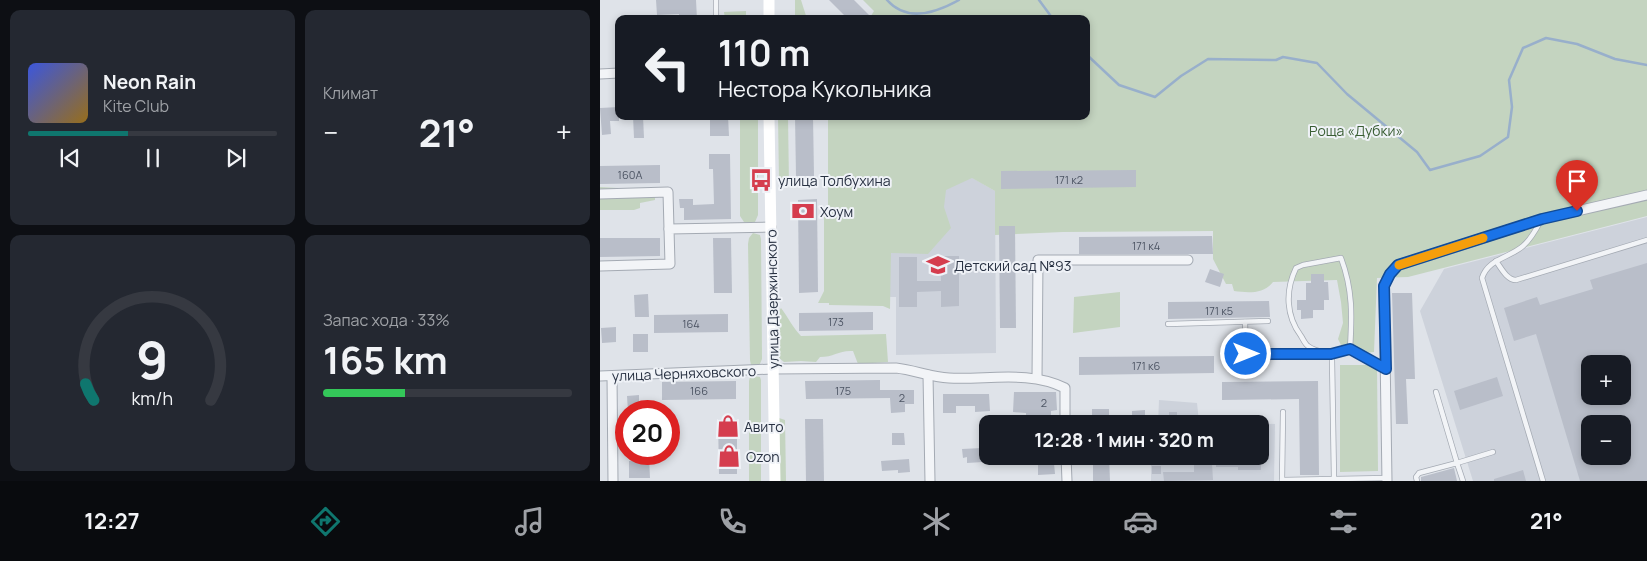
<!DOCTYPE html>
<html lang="ru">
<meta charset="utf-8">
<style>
body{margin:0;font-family:Manrope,sans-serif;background:#242831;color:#f1f3f6;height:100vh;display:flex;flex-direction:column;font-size:19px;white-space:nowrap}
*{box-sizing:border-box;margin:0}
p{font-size:16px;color:#9ea1a6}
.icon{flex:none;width:28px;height:28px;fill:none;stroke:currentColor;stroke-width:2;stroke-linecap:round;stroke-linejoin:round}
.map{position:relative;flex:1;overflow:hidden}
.side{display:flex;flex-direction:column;gap:10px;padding:10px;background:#0d0f14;width:600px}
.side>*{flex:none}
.hud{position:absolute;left:15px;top:15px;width:475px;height:105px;border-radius:10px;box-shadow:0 2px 8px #0003;background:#171b24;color:#f1f3f6;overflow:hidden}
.buttons{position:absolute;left:981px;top:355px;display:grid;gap:10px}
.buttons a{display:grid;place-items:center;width:50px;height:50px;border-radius:10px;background:#171b24;box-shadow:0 2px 8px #0003;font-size:25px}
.speed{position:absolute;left:15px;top:400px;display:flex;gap:10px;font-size:25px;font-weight:700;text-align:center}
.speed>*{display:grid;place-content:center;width:65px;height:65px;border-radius:50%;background:#171b24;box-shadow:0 2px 8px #0003;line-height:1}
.speed .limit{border:8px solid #d22;background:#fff;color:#111}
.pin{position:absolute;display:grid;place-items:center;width:42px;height:42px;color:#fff;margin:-51px -21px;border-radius:50% 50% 50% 0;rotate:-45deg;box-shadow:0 0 5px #0007}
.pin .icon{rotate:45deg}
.me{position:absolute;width:55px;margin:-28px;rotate:90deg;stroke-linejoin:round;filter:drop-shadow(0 0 4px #0008)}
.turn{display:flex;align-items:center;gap:18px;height:105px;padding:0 20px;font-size:22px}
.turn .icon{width:65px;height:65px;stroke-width:2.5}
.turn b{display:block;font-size:35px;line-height:42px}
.big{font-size:38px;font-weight:700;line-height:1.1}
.side .card{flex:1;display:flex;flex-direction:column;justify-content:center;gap:8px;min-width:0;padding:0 18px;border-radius:10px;background:#242831}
.side .dial{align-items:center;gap:0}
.dial svg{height:130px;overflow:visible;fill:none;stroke:#363941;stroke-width:7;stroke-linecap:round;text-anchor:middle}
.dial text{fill:#f1f3f6;stroke:none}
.song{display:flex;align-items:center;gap:15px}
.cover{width:60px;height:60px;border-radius:8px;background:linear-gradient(135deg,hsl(230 70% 55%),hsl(40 70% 35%))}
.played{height:5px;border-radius:2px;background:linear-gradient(90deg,#0f766e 40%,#363941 40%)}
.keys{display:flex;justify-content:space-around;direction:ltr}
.heat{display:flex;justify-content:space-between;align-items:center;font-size:28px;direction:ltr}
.charge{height:8px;border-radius:4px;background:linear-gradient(90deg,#34c759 33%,#363941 0)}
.side .tiles{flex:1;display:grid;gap:10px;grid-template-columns:repeat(2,1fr)}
.trip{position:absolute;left:379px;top:415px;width:290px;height:50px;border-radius:10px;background:#171b24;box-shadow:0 2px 8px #0003;font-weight:700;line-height:50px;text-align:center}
.tab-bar{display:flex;height:80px;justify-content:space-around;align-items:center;background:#090b0e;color:#9ea1a6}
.tab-bar .icon{width:35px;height:35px}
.tab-bar .selected{color:#0f766e}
.tab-bar b{font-size:22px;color:#f1f3f6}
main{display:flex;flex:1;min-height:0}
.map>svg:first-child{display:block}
.built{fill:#cdd2db;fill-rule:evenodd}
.green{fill:#c4d4c0}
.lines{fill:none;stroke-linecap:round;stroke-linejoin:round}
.stream{stroke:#98afcb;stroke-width:2.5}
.building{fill:#b9bec9;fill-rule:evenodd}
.lane-casing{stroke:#a4aab3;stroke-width:6}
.street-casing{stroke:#a4aab3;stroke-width:11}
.lane{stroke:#f2f4f7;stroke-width:4.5}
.street{stroke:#f2f4f7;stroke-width:9}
.secondary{stroke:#fff;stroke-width:11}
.route-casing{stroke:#114b97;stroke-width:12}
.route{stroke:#1a73e8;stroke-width:9}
.slow{stroke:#f59e0b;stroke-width:9}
.labels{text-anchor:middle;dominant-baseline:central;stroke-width:4;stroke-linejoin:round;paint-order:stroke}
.number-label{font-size:11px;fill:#4c5463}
.park-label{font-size:14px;fill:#3a5e34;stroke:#eff2f7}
.poi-label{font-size:14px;fill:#273041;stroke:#eff2f7;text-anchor:start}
.street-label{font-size:14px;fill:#273041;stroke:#eff2f7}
</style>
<main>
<section class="side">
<div class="tiles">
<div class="card">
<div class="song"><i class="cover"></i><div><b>Neon Rain</b><p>Kite Club</p></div></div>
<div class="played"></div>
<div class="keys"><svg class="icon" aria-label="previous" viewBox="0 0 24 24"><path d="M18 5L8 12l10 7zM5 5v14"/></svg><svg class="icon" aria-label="pause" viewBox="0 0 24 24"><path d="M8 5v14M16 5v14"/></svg><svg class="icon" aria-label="next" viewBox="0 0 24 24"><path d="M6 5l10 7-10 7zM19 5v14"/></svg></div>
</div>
<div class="card"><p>Климат</p>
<div class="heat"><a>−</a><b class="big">21°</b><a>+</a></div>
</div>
<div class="card dial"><svg viewBox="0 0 100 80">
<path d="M14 69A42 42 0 1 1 86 69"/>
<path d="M14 69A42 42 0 0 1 9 59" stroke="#0f766e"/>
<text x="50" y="56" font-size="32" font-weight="700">9</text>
<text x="50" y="72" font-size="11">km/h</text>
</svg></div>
<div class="card"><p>Запас хода · 33%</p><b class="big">165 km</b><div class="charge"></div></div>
</div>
</section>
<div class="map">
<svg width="1047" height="481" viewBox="0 0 1047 481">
<rect width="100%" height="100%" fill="#dfe3e9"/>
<g class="built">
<polygon points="331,154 395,191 396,353 296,355 296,297 282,297 283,157"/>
<path d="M1047 217V481H873L820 311 844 269ZM990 364H1022V396H990ZM990 424H1022V456H990Z"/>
<polygon points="559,400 597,403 599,422 675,424 674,481 551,481 551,456 660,456 660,424 558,424"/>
</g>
<g class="green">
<polygon points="195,0 201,0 207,19 195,19"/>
<path d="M263 0H1047V216L808 277 777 278 774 352 765 353 742 347 738 339 743 323 741 302 737 280 673 282C663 294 649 293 634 291L632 284H626L613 259V231L463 232 395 235V191L372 178 346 190 344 207 351 228 328 254 291 253 290 309 283 306 229 305V303H218L224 291V213L228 210V116H486V19H269L274 11Z"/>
<polygon points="146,11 146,19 125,19 124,12"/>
<polygon points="140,116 158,116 158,215 155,222 144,222 140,216"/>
<polygon points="178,116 188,116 189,186 181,186 179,181"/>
<polygon points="0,187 55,190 55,200 40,203 40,208 34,210 0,210"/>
<polygon points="153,233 160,235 161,239 162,359 159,366 151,365 150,360 148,244 149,238"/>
<polygon points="520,292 520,327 473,333 474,297"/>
<path d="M181 308C188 317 193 328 201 336L286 334 288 362 258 364 253 351C239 350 234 357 220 357L216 362 201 361 184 362 179 358 177 314Z"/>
<polygon points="740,365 777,365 778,471 740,472"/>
<polygon points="153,376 160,377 161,380 161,481 149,481 149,381 150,377"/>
<polygon points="179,418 185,420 186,481 179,481"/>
</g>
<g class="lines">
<g class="stream">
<path d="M287 0C307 23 336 13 359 0"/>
<polyline points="439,0 453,19"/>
<polyline points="486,54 519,85 555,97 581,76 608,59 676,60 683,57 717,63 747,94 817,152 830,170 880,156 908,137 912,107 909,80 923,48 946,38 977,44 1015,59 1047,65"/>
</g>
</g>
<g class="building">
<polygon points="56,0 96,0 97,19 79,19 79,14 57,15"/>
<polygon points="229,0 254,0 273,19 248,19"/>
<polygon points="19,107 19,121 10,121 11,134 2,135 0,108"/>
<polygon points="33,116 43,116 44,138 34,138"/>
<polygon points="110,116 128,116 129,136 110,136"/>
<polygon points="195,116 213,116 214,176 196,176"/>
<polygon points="109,154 130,154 131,219 84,220 84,208 80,208 79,199 93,199 93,205 114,204 113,169 109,169"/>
<polygon points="60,165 60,183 0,184 0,166"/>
<polygon points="536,170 536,187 401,189 401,171"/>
<polygon points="217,199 218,292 199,293 198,200"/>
<polygon points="399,226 415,226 416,328 400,328"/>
<polygon points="612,236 613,254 479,254 479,237"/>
<polygon points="0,238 60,238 60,256 0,257"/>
<polygon points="113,238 131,238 132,293 114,293"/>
<polygon points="340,256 359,256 359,306 341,307 341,291 317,292 317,307 299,307 299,257 317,257 317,281 341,281"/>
<path d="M1047 263V481H980L936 334 914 341 904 308 937 297 940 305 993 289 990 280ZM990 364H1022V396H990ZM990 424H1022V456H990Z"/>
<polygon points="610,269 624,274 620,287 605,282"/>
<polygon points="711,274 724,274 724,282 728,282 729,300 724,300 724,310 713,310 713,318 701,319 701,310 697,310 697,300 706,300 706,283 711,283"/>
<polygon points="792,293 812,293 815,379 806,379 808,424 796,424"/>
<polygon points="48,294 49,317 35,317 34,295"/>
<polygon points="669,301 670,317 568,319 568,302"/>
<polygon points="273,312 273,330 199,331 199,313"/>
<polygon points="128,314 128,332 54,333 54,315"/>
<polygon points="16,327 16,342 2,343 1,328"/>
<rect x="33" y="334" width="15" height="18"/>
<polygon points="614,356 614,373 479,375 479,357"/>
<polygon points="897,377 903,396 860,410 854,391"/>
<polygon points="280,380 280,390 314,390 314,404 305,404 305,412 291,413 290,398 206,399 205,381"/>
<polygon points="136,381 136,399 62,400 62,382"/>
<polygon points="718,381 719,475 700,475 699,399 622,400 622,382"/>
<polygon points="414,392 456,392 457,410 451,411 451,424 426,424 426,413 413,412"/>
<polygon points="343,394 389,394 390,411 375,412 375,406 356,406 356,413 343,413"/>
<polygon points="39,395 39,411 28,411 27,396"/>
<rect x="492" y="409" width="17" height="15"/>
<polygon points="545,410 545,418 532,419 532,411"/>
<rect x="569" y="412" width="8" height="12"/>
<polygon points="118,419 137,419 137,474 119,474"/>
<polygon points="205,419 223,419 224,481 206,481"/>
<polygon points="292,433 304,433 305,445 292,445"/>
<polygon points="382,448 383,462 367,463 367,457 363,458 362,449"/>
<polygon points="493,456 509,456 510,481 493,481"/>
<polygon points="638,456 661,456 661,470 638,470 638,467 616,467 616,458 638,458"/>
<polygon points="35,458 49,458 50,478 29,478 29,461 35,461"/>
<polygon points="309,459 310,472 298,473 298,470 282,471 281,461"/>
<polygon points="438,463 454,463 455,474 438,475"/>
<polygon points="594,463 612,463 613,480 564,481 563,472 594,472"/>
<rect x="552" y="466" width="9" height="8"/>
<polygon points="854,468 857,481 821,481 821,477"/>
<polygon points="923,470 926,481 894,481 894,479"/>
</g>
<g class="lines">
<defs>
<g id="lane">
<polyline points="116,19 116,0"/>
<path d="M941 220C936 230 931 239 923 246 909 258 888 259 882 278L943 481"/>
<path d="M896 261C901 268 907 280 916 280L1047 240"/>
<polyline points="645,322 646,354 731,354 750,349 784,369"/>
<polyline points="568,324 668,321"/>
<polyline points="836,392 857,463 893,452"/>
<path d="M734 479 732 359 731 354C723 352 714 351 708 346 705 344 703 339 701 336 686 316 685 291 696 268L703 265 741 258C753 290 752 316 750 349"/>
<polyline points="682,480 787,478"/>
<polyline points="682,481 683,412"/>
<polyline points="817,481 816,477 819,473 857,463 863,481"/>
</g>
<g id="street">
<polyline points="0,74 19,73"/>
<polyline points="0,194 68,192 69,229"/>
<polyline points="0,266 70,264 69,229 171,227"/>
<polyline points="328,375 330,481"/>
<path d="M0 376 173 369 296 368C314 370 331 377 349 378 387 380 430 370 465 388V424"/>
<polyline points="12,376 13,481"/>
<polyline points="437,378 438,260 588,260"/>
<polyline points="466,456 467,481"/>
<polyline points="787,481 784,286 790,274 798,265 942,219 1047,195"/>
</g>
</defs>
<use href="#lane" class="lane-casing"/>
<use href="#street" class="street-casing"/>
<use href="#lane" class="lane"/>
<use href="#street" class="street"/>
<g class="secondary">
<polyline points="169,19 169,0"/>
<polyline points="169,116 175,481"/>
</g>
</g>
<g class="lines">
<defs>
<polyline id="route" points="646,354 731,354 750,349 786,369 784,286 790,274 798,265 942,219 977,211"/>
</defs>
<use href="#route" class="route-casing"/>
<use href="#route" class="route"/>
<polyline class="slow" points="799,265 883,238"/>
</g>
<defs>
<symbol id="bus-bare" viewBox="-9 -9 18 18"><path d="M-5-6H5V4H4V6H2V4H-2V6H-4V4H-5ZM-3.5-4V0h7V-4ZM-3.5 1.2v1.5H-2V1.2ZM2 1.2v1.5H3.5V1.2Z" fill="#d53d4e" stroke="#eff2f7" stroke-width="2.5" paint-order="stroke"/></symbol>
<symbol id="bank-bare" viewBox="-9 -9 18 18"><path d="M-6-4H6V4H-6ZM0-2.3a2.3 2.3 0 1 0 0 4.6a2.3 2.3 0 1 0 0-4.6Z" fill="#d53d4e" stroke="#eff2f7" stroke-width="2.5" paint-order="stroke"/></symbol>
<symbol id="school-bare" viewBox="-9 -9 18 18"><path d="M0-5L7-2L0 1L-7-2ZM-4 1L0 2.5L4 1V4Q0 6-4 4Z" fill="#d53d4e" stroke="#eff2f7" stroke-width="2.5" paint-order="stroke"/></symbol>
<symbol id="shop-bare" viewBox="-9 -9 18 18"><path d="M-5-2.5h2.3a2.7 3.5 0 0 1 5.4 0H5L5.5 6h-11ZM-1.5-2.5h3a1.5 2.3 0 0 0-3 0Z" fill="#d53d4e" stroke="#eff2f7" stroke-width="2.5" paint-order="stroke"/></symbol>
</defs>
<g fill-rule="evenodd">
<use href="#bus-bare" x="145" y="164" width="32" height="32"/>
<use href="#bank-bare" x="187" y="195" width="32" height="32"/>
<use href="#school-bare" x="322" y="249" width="32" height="32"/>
<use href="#shop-bare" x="112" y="410" width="32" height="32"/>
<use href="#shop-bare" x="113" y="440" width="32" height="32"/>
</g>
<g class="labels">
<g class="number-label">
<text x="30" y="174">160А</text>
<text x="469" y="179">171 к2</text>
<text x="546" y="245">171 к4</text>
<text x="619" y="310">171 к5</text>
<text x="236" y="321">173</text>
<text x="91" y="323">164</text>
<text x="546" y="365">171 к6</text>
<text x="99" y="390">166</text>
<text x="243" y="390">175</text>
<text x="302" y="397">2</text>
<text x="444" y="402">2</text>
</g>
<g class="park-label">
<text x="756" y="130">Роща «Дубки»</text>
</g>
<g class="poi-label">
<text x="178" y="180">улица Толбухина</text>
<text x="220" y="211">Хоум</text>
<text x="354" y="265">Детский сад №93</text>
<text x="144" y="426">Авито</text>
<text x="146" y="456">Ozon</text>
</g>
<g class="street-label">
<text transform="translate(172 299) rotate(-91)">улица Дзержинского</text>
<text transform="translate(84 373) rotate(-2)">улица Черняховского</text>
</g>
</g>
</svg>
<div class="buttons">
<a>+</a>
<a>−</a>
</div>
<div class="speed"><div class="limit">20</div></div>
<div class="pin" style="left:977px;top:211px;background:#d93025"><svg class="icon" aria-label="arrive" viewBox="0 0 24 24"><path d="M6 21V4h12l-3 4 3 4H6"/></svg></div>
<svg class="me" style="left:646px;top:354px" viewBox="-20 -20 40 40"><circle r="17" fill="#1a73e8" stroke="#fff" stroke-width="3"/><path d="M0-11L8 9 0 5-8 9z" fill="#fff"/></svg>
<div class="trip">12:28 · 1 мин · 320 m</div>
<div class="hud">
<div class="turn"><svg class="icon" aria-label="left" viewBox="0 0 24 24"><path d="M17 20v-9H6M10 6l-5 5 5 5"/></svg><div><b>110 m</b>Нестора Кукольника</div></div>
</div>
</div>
</main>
<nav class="tab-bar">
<b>12:27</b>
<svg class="icon selected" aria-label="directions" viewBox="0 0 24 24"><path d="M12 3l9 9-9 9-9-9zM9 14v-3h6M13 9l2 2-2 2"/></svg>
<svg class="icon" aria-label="music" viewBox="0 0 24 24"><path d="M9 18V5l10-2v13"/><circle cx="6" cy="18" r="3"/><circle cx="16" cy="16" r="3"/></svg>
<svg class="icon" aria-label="phone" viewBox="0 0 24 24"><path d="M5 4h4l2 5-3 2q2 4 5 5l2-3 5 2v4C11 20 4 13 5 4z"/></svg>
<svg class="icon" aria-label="climate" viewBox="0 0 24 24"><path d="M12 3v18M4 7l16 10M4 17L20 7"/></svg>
<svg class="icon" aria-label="car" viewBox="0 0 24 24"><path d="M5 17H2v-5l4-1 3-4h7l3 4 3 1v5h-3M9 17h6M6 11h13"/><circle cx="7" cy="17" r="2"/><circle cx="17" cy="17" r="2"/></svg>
<svg class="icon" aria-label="filters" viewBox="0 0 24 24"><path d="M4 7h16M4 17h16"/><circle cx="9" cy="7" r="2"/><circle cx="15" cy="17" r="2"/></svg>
<b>21°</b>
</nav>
